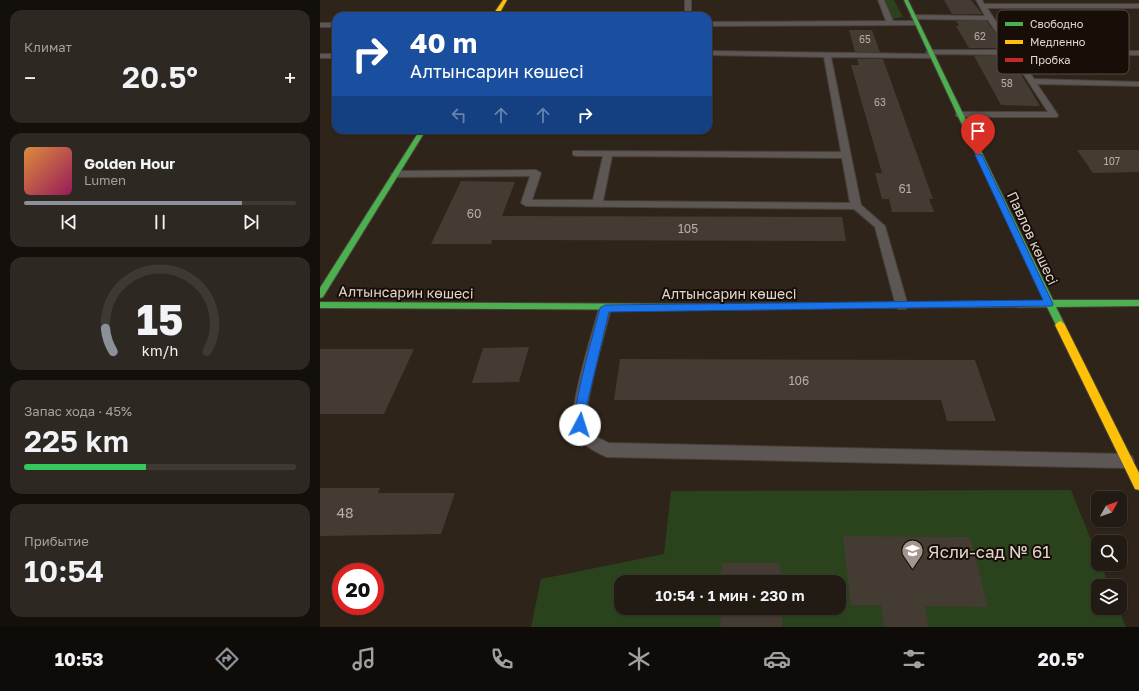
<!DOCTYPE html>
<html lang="ru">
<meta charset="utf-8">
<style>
body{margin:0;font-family:"Golos Text",sans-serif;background:#2e2822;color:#f1f3f6;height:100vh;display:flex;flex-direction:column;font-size:15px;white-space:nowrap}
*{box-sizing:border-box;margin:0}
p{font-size:13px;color:#a2a1a0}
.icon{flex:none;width:22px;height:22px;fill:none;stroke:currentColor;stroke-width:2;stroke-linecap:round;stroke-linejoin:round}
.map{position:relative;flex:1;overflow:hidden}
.drawer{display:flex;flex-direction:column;gap:10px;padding:10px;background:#130f0b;width:320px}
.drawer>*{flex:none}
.hud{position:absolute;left:12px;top:12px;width:380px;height:122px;border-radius:12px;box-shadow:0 1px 3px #0004,0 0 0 1px #3f3934;background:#1a4fa0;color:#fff;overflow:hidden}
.needle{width:26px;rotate:50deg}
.buttons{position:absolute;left:771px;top:491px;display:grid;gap:8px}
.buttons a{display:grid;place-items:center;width:36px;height:36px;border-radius:8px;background:#221b14;box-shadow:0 1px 3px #0004,0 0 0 1px #3f3934;font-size:20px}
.speed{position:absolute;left:12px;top:563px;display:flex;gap:8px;font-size:20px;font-weight:700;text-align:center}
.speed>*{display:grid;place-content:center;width:52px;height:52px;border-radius:50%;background:#221b14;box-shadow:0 1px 3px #0004,0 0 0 1px #3f3934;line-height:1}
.speed .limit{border:6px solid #d22;background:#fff;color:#111}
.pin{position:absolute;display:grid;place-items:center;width:34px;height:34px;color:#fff;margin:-41px -17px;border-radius:50% 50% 50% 0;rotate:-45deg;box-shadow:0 0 4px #0007}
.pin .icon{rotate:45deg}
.me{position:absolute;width:44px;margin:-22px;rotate:5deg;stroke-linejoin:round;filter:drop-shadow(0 0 3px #0008)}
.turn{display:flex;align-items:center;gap:14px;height:84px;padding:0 12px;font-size:18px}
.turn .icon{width:52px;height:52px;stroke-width:2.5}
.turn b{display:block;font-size:28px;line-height:34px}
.lanes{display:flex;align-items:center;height:38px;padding:0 12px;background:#0003;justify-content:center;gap:20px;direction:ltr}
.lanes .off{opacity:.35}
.big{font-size:30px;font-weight:600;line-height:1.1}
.drawer .tile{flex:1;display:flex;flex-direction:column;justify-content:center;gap:6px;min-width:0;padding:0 14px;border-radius:12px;background:#2e2822}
.drawer .dial{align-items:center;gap:0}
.dial svg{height:104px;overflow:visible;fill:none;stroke:#3f3934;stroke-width:7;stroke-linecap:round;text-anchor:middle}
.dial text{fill:#f1f3f6;stroke:none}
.song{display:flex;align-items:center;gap:12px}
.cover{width:48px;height:48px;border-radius:6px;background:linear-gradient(135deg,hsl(30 70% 55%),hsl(330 70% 35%))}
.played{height:4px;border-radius:2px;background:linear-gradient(90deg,#8c9099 80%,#3f3934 80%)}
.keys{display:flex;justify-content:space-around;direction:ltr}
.heat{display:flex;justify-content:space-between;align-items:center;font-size:22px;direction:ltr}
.charge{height:6px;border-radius:3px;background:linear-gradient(90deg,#34c759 45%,#3f3934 0)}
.trip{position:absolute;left:294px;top:575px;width:232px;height:40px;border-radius:12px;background:#221b14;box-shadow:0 1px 3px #0004,0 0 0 1px #3f3934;font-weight:600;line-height:40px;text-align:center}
.tab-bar{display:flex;height:64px;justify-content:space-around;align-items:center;background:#0e0b08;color:#a2a1a0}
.tab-bar .icon{width:28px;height:28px}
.tab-bar .on{color:#8c9099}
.tab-bar b{font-size:18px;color:#f1f3f6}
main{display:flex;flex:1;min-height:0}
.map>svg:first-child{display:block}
.green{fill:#2a431d;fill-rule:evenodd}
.building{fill:#443b33}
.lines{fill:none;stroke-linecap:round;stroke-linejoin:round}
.lane-casing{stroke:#494038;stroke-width:2}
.fast-casing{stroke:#494038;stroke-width:2}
.slow-casing{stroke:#494038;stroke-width:2}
.jam-casing{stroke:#494038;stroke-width:2}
.lane{fill:#5c5654;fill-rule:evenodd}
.fast{fill:#4caf50;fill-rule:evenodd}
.slow{fill:#ffc107;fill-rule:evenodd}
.jam{fill:#c62828;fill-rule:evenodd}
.route{fill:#1a73e8;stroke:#114b97}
.labels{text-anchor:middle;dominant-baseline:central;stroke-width:4;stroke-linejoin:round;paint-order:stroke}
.far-number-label{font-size:10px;fill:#baaea5}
.number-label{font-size:12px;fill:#baaea5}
.street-label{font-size:14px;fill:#e2d5cb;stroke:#170e08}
.near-number-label{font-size:14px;fill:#baaea5}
.near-poi-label{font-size:17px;fill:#e2d5cb;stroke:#170e08;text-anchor:start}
.key{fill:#170e08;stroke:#544a42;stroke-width:1}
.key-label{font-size:11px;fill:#e2d5cb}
</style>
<main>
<section class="drawer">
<div class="tile"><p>Климат</p>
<div class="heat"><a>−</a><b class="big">20.5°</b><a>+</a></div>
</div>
<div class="tile">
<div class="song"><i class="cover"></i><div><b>Golden Hour</b><p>Lumen</p></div></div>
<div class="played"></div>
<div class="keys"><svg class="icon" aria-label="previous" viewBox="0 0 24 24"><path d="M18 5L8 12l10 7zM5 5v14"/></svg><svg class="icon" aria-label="pause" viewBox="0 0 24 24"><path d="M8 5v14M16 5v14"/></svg><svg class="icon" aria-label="next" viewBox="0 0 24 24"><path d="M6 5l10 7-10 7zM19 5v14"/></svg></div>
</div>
<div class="tile dial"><svg viewBox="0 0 100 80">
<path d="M14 69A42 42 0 1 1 86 69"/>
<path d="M14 69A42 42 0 0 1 8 51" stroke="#8c9099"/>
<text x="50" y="56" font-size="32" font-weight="700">15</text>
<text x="50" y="72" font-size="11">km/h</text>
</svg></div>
<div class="tile"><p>Запас хода · 45%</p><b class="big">225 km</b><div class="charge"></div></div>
<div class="tile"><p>Прибытие</p><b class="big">10:54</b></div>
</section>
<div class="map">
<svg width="819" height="627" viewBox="0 0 819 627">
<rect width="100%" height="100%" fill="#2e241a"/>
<g class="green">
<polygon points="565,0 574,0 583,17 572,19"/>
<path d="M751 490 778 557V564H781L789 586H778V608H798L806 627H211L221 579 344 554 351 491ZM301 582H519V608H301Z"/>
</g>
<g class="building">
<polygon points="624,0 651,0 662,14 632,14"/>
<polygon points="636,21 667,21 685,48 649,48 636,26 639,26"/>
<polygon points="529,30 552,30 560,52 535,52"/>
<polygon points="654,56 690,56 720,106 681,105"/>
<polygon points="537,59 563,59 613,199 609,199 614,212 572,212 569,199 562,199 555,173 562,173 531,65 539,65"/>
<polygon points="757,150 819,150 819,172 773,173"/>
<polygon points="141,181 195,182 182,216 522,217 526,241 172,240 171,244 111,244"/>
<polygon points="209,347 199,382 152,383 163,348"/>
<polygon points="0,349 94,349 64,414 0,414"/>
<polygon points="300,359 655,360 676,421 627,421 621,400 294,400"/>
<polygon points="0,488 60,488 58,493 135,493 121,534 0,536"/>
<polygon points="523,536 650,537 668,607 605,606 609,627 564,627 561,605 531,605"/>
<polygon points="402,563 460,563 461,582 401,582"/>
<polygon points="401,608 462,608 462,627 400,627"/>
</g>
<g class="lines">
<defs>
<g id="lane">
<rect x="365" y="0" width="6" height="16"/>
<polygon points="558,0 564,0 573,21 596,21 599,23 596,25 388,26 388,22 566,21"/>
<path d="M656 0H662L664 4H819V8H667L695 50 819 51V55H698L714 79 819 82V86L717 84 738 115 737 117H639L636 116V112H728L691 55 614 54 616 56 612 58 511 57 541 205 565 226 588 306 586 309H578L576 306 555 227 534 209 206 206 201 203 210 176 76 177 71 174 76 171 216 170 221 173 212 200H273L283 156H256L253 155V151L521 152 504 57 388 55V51L608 54 606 52 610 50H688L668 20 594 19 591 17 594 15 665 16ZM292 156 522 158 530 203 283 201Z"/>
<rect x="0" y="23" width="16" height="4"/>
<rect x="0" y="54" width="16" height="4"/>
<path d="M285 304 289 305 291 308C286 330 262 409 267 426 270 435 282 440 289 443L807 454 812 456 814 461 812 466 807 468 287 457C273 451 258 443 254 427 248 408 273 331 279 308L281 305Z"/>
</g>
<g id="fast">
<polygon points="584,0 588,0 733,300 819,300 819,306 736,307 745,325 743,327 737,327 727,307 489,308 488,306 489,304 492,303 724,301"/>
<polygon points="100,130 106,130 3,297 0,298 0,288"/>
<polygon points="0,302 378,304 382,307 378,310 0,308"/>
</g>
<g id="slow">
<polygon points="183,0 187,0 178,16 172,16"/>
<polygon points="740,321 743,323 745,325 819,473 819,490 815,489 735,325 737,323"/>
</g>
<polygon id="jam" points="492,303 496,306 492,309 378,310 374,307 378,304"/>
</defs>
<use href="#lane" class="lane-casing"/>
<use href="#fast" class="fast-casing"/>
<use href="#slow" class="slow-casing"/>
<use href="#jam" class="jam-casing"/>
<use href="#lane" class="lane"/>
<use href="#fast" class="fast"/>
<use href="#slow" class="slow"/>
<use href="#jam" class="jam"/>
</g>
<path class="route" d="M656 153 662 155 733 304 732 306 289 312 267 404 264 429 260 430 256 429C249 414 275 329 280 308L285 305 723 300 655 155Z"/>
<defs>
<symbol id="school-pin" viewBox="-11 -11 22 30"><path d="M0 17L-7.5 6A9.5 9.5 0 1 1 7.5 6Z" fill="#a3978d" stroke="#170e08"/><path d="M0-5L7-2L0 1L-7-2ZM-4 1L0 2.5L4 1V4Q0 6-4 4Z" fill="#fff"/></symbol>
</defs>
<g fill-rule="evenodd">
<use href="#school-pin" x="580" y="538" width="25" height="34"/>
</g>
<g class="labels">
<g class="far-number-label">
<text x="660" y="36">62</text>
<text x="545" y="39">65</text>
<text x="687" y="83">58</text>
<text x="560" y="102">63</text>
<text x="792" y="161">107</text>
</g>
<g class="number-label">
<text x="585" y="188">61</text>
<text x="154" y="213">60</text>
<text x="368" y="228">105</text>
<text x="479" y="380">106</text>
</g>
<g class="street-label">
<text transform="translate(713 238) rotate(65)">Павлов көшесі</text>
<text transform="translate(86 292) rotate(1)">Алтынсарин көшесі</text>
<text x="409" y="293">Алтынсарин көшесі</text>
</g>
<g class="near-number-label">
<text x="25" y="512">48</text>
</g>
<g class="near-poi-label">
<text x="608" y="551">Ясли-сад № 61</text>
</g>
</g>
<rect x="677" y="10" width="132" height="64" rx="6" class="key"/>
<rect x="685" y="22" width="18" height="4" fill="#4caf50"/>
<rect x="685" y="40" width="18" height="4" fill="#ffc107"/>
<rect x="685" y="58" width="18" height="4" fill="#c62828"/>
<g class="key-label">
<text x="710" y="28">Свободно</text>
<text x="710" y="46">Медленно</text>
<text x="710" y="64">Пробка</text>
</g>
</svg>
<div class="buttons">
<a><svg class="needle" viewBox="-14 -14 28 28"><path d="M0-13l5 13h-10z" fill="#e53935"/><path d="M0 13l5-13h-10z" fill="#a2a1a0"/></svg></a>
<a><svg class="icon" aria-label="search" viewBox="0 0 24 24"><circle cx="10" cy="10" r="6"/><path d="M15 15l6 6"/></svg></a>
<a><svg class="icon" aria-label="layers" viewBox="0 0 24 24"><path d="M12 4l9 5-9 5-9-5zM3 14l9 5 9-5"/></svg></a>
</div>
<div class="speed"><div class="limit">20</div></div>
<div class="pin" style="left:658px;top:155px;background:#d93025"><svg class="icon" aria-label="arrive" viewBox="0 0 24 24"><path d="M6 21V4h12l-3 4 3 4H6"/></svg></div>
<svg class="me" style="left:260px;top:425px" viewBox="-20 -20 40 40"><circle r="19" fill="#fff"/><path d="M0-13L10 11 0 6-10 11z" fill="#1a73e8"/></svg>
<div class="trip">10:54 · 1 мин · 230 m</div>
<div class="hud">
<div class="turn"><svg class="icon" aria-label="right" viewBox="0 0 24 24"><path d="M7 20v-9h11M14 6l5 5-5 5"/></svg><div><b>40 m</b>Алтынсарин көшесі</div></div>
<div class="lanes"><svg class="icon off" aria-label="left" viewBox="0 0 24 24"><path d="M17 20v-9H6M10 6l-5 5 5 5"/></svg><svg class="icon off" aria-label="ahead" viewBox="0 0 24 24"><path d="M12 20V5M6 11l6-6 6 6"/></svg><svg class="icon off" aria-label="ahead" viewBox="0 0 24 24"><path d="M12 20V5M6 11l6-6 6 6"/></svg><svg class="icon" aria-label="right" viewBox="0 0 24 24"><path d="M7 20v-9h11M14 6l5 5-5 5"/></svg></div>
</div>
</div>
</main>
<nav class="tab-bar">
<b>10:53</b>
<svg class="icon on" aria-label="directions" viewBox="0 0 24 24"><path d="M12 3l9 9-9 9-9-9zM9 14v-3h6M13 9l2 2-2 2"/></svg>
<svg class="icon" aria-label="music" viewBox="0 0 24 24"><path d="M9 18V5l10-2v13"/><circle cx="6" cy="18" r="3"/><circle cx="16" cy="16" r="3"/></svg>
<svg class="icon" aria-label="phone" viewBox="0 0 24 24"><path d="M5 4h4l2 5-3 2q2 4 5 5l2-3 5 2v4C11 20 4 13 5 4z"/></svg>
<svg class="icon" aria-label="climate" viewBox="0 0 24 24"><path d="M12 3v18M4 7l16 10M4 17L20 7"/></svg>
<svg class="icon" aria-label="car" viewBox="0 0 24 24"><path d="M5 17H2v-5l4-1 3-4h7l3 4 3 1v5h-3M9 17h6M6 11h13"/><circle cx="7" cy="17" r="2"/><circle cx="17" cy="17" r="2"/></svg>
<svg class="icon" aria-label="filters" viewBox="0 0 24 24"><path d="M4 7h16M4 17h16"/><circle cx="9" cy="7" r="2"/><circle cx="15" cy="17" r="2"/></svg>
<b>20.5°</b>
</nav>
